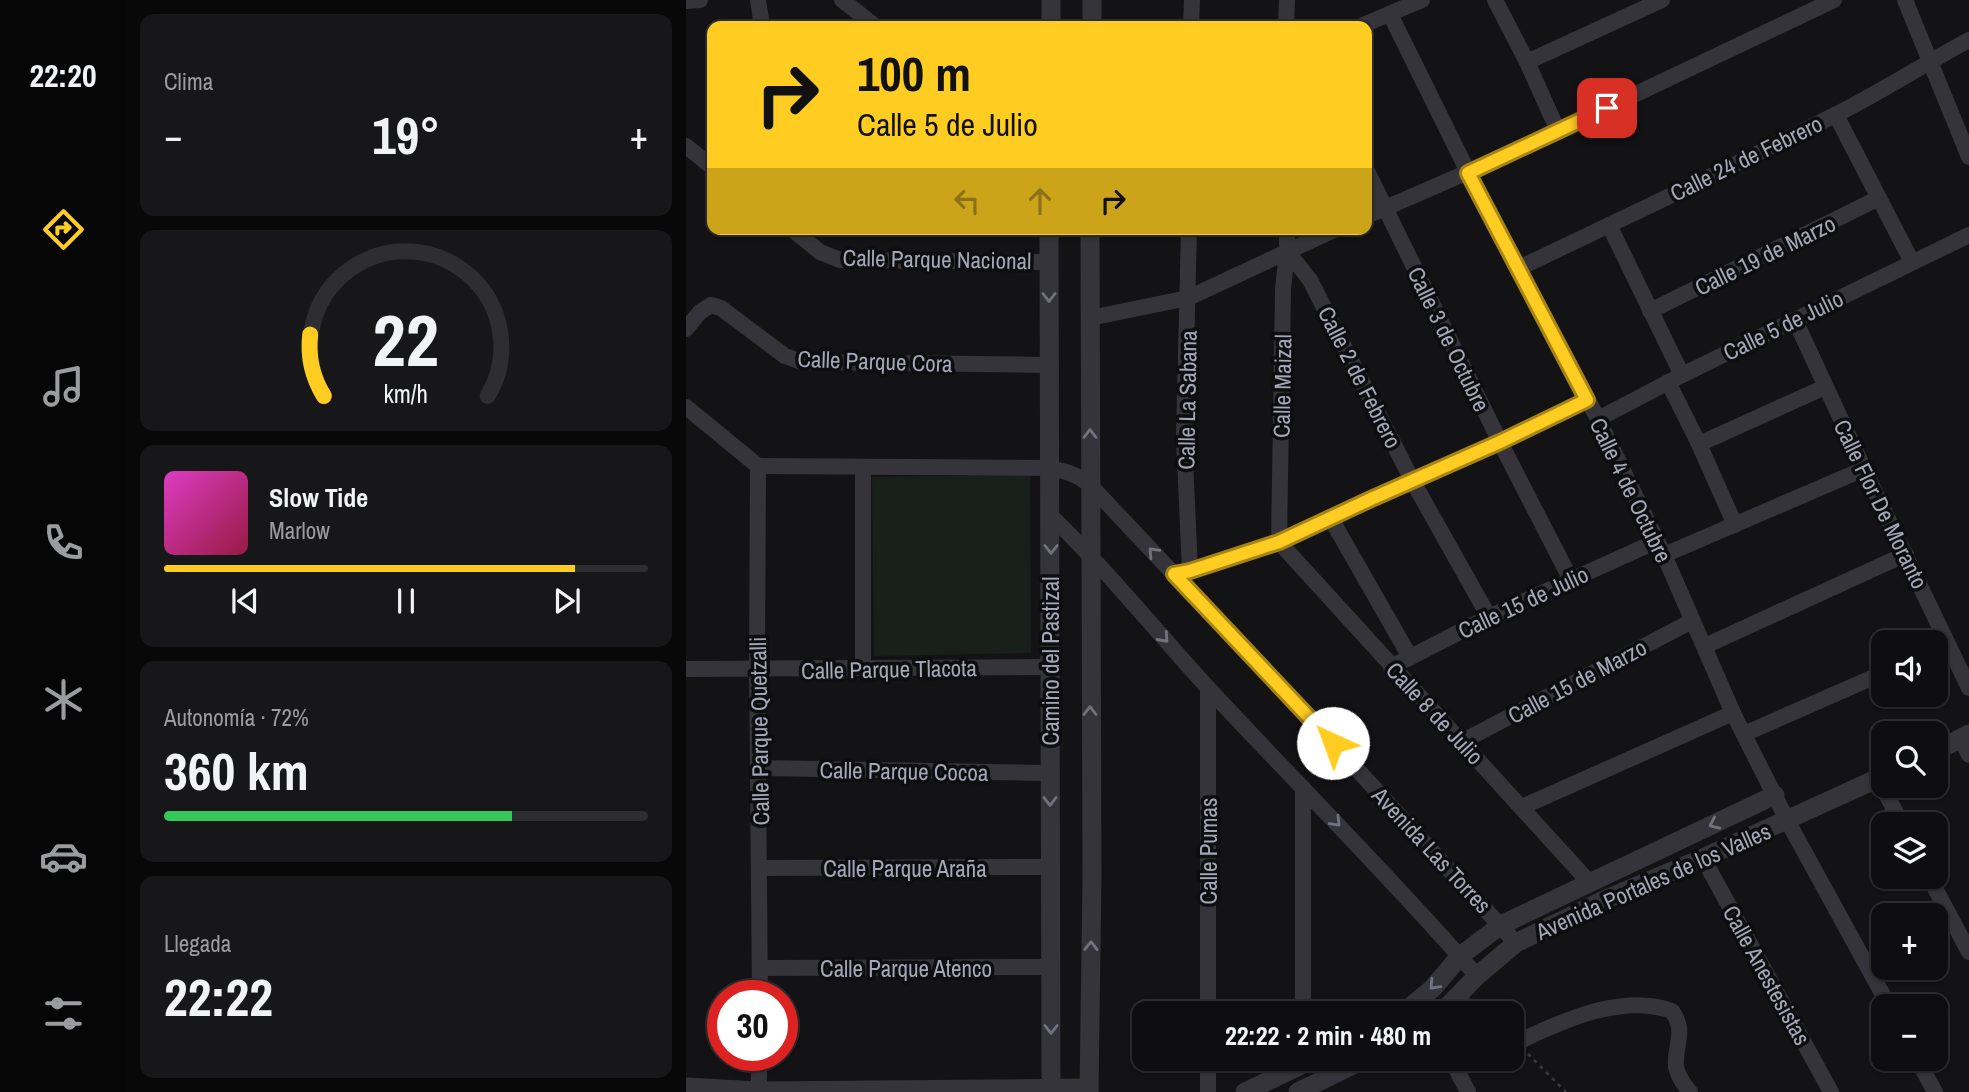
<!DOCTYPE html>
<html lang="es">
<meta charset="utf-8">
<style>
body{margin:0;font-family:"Archivo Narrow",sans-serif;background:#171719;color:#f1f3f6;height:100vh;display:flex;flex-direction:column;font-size:26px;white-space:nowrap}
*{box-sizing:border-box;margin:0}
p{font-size:23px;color:#9b9c9f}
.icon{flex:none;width:38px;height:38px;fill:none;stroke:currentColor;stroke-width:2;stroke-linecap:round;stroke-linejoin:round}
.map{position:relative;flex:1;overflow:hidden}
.panel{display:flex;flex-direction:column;gap:14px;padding:14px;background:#080809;width:560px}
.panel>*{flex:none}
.banner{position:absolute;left:21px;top:21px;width:665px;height:214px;border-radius:14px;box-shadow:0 2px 5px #0004,0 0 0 2px #2e2e30;background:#ffcd21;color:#111;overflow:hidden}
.fabs{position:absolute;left:1185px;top:630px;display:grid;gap:14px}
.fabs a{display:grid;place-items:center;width:77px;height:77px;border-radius:14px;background:#0e0e10;box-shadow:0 2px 5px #0004,0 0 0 2px #2e2e30;font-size:35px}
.speed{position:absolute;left:21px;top:980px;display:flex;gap:14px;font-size:35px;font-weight:700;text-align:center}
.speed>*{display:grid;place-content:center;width:91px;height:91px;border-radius:50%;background:#0e0e10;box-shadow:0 2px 5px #0004,0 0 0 2px #2e2e30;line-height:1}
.speed .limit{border:10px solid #d22;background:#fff;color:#111}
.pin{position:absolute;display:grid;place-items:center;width:60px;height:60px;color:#fff;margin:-30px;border-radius:14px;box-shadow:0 4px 10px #0006}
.me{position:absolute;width:77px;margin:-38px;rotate:317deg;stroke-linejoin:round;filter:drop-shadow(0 0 5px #0008)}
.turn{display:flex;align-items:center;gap:24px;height:147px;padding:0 35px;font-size:32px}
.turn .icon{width:91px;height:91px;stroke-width:2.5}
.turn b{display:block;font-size:49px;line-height:60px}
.lanes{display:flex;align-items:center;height:66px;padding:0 35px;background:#0003;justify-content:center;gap:35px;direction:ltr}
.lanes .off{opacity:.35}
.big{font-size:52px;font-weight:700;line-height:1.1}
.panel .card{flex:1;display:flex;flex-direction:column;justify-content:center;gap:10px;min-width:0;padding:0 24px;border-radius:14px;background:#171719}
.panel .dial{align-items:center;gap:0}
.dial svg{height:182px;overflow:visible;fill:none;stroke:#2e2e30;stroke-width:7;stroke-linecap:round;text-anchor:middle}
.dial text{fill:#f1f3f6;stroke:none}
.song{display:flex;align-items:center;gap:21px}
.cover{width:84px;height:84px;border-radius:10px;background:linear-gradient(135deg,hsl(310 70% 55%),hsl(340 70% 35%))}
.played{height:7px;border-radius:4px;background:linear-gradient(90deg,#ffcd21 85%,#2e2e30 85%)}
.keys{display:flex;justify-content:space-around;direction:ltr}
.heat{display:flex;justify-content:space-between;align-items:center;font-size:38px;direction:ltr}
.charge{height:10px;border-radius:5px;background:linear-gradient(90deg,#34c759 72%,#2e2e30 0)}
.trip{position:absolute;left:446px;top:1001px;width:392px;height:70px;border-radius:14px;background:#0e0e10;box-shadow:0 2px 5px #0004,0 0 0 2px #2e2e30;font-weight:700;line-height:70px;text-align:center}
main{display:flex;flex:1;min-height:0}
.tab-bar{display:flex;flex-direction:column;width:126px;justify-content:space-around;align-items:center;background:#060606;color:#9b9c9f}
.tab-bar .icon{width:49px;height:49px}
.tab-bar .active{color:#ffcd21}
.tab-bar b{font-size:32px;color:#f1f3f6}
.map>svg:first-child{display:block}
.green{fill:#19201b}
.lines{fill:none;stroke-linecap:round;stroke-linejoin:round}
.path{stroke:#393b41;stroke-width:2.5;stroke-dasharray:3.5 5;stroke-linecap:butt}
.minor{stroke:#34343a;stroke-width:16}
.tertiary{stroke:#34343a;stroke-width:19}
.oneway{stroke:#71737f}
.route-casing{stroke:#a68515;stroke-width:18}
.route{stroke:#ffcd21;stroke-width:12}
.labels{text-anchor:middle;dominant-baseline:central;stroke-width:7;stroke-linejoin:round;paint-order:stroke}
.street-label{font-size:23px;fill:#a3a7b7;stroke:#0e0e10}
</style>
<main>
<nav class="tab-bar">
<b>22:20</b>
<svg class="icon active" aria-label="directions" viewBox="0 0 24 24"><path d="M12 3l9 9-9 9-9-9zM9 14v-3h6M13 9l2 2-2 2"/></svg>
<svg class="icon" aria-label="music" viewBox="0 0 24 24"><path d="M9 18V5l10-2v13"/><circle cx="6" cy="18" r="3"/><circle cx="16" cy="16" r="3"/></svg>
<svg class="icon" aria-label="phone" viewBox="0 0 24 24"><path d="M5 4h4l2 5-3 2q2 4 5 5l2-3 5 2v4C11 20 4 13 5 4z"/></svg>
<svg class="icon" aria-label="climate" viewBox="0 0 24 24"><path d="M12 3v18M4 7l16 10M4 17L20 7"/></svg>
<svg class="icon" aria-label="car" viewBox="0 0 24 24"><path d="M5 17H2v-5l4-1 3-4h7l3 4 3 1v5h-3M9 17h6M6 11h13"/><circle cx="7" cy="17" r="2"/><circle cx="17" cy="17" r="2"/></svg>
<svg class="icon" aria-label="filters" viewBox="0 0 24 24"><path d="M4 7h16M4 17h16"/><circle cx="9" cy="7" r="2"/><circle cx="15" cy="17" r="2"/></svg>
</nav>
<section class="panel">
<div class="card"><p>Clima</p>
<div class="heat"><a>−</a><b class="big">19°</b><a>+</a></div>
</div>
<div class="card dial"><svg viewBox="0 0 100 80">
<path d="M14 69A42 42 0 1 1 86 69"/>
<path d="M14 69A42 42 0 0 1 8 42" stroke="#ffcd21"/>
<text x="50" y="56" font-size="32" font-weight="700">22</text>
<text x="50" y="72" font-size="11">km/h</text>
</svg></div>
<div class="card">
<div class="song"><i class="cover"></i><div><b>Slow Tide</b><p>Marlow</p></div></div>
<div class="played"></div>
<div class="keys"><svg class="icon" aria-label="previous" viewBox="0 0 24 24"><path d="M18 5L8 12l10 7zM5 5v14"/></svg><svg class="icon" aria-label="pause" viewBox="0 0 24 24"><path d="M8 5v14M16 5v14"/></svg><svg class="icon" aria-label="next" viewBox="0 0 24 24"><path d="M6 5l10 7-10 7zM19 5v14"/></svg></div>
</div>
<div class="card"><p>Autonomía · 72%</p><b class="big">360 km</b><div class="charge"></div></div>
<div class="card"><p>Llegada</p><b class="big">22:22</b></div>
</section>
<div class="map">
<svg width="1283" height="1092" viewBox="0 0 1283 1092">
<rect width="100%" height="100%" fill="#131315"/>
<polygon class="green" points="344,475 345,653 188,656 186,477"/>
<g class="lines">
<polyline class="path" points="842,1054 880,1092"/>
<g class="minor">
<polyline points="72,0 76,26"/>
<polyline points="156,0 189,26"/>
<polyline points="809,0 841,62 872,131"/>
<polyline points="1219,0 1283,157"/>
<polyline points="0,1 14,0"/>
<polyline points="704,14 782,172 912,419 978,555 1047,713 1101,820 1203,1006"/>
<polyline points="505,26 506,0"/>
<polyline points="600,26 601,0"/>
<polyline points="675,26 736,0"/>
<polyline points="841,62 976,0"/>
<polyline points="1150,115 1226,262"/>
<polyline points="0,146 26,167"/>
<polyline points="681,171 814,442 885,580"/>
<polyline points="681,216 782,172 872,131 1148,0"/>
<polyline points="923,225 996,375"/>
<polyline points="106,229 134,252 154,260 363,262"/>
<polyline points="503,229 498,437 504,571"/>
<path d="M601 229V251L597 289 593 542C696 656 801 769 904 883"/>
<polyline points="601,251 624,280 726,480 803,617"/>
<path d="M833 268C938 218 1044 168 1149 115 1195 92 1238 64 1283 40"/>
<polyline points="964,311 1193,198"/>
<polyline points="404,318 502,298 650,229"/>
<polyline points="1109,320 1178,469 1283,688"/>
<polyline points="0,329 14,312 25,305 35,308 99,356 116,362 364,365"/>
<polyline points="982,382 1013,444 1049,525"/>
<path d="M0 407 72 466 363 468C379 471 391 474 404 485L647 743 830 943"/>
<polyline points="912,419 996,375 1283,235"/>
<polyline points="1013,444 1139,387"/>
<polyline points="72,466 71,670 74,996"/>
<path d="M365 516C421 570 470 631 523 689 612 785 705 877 791 976"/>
<polyline points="644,517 724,657"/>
<polyline points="978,555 1178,469"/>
<polyline points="488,574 504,571 593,542 644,517 814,442 901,400"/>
<polyline points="1019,646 1220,554"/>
<polyline points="705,667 803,617 971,541"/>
<polyline points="0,669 365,667"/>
<polyline points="177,669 177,467"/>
<polyline points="1058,734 1197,673"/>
<polyline points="1275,739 1283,755"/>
<polyline points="777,741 1006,621"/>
<polyline points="73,768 363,773"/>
<polyline points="1192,779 1216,824"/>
<polyline points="617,788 617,1013"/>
<polyline points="836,807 1047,713"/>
<polyline points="1017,858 1145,1092"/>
<polyline points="74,868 364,867"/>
<polyline points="1243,877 1283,952"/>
<polyline points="74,968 365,967"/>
<polyline points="768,1000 786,1008 805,1010 811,1013"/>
<polyline points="522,1013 522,688"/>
<path d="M826 1039 830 1042 834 1041C878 1020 937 993 986 1011 1001 1032 988 1046 990 1067 992 1076 998 1085 1004 1092"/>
<polyline points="765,1059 782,1092"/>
<polyline points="1231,1059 1249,1092"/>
<polyline points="73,1091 73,1055"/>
<polyline points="522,1092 522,1059"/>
</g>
<g class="tertiary">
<polyline points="365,0 365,26"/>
<polyline points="406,26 406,0"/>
<polyline points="363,229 365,1092"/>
<polyline points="1250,751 1283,734"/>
<polyline points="717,1013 747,988 774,956 815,925 1089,795"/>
<polyline points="755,1013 791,976 830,943 918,900 1017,858 1197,776"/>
<polyline points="0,1087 73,1091 403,1088"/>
<polyline points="403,1092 406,877 404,229"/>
<polyline points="559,1092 628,1059"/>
<polyline points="612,1092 679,1059"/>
</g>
</g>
<defs><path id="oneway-chevron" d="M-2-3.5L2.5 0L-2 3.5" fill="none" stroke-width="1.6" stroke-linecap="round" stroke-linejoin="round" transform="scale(1.75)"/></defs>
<g class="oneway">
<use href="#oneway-chevron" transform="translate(363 297) rotate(90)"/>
<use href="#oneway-chevron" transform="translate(404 434) rotate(-90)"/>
<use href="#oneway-chevron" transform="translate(365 549) rotate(90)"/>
<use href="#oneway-chevron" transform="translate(467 552) rotate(-133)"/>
<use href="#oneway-chevron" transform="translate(478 638) rotate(48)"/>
<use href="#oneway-chevron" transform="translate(404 711) rotate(-90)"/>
<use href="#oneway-chevron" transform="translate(364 801) rotate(90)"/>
<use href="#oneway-chevron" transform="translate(650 822) rotate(46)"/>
<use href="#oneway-chevron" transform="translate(1028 824) rotate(155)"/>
<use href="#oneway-chevron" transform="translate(405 946) rotate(-89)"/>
<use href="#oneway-chevron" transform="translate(748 985) rotate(133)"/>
<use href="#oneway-chevron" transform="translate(365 1029) rotate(90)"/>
</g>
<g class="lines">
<defs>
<polyline id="route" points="647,743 488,574 504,571 593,542 685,499 814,442 901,400 782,173 921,108"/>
</defs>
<use href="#route" class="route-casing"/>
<use href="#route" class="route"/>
</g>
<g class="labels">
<g class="street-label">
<text transform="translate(1060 158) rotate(-26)">Calle 24 de Febrero</text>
<text transform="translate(1079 255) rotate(-26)">Calle 19 de Marzo</text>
<text transform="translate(251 259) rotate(1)">Calle Parque Nacional</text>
<text transform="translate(1097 325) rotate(-26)">Calle 5 de Julio</text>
<text transform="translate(763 339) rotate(64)">Calle 3 de Octubre</text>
<text transform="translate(189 361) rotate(2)">Calle Parque Cora</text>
<text transform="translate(674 377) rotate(63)">Calle 2 de Febrero</text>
<text transform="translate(596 386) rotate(-89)">Calle Maizal</text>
<text transform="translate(501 400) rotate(-89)">Calle La Sabana</text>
<text transform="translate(945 490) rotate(64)">Calle 4 de Octubre</text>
<text transform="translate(1195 504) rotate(64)">Calle Flor De Moranto</text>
<text transform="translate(837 602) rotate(-25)">Calle 15 de Julio</text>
<text transform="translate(364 661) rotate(-90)">Camino del Pastizal</text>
<text transform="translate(203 669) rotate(-1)">Calle Parque Tlacota</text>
<text transform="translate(891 681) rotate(-28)">Calle 15 de Marzo</text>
<text transform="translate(749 713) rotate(47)">Calle 8 de Julio</text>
<text transform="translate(73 731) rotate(-91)">Calle Parque Quetzalli</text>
<text transform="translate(218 771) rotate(1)">Calle Parque Cocoa</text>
<text transform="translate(746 850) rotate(47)">Avenida Las Torres</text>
<text transform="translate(522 851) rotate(-90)">Calle Pumas</text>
<text x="219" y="868">Calle Parque Araña</text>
<text transform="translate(967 881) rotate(-24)">Avenida Portales de los Valles</text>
<text x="220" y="968">Calle Parque Atenco</text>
<text transform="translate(1081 975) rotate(61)">Calle Anestesistas</text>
</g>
</g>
</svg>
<div class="fabs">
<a><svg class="icon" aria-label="sound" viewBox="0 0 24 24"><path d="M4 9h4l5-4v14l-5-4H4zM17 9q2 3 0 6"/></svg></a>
<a><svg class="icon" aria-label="search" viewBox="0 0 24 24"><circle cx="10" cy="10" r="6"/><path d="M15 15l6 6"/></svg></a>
<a><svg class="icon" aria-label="layers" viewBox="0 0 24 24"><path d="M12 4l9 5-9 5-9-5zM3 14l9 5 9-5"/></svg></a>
<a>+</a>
<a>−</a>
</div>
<div class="speed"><div class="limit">30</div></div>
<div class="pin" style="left:921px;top:108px;background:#d93025"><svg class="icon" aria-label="arrive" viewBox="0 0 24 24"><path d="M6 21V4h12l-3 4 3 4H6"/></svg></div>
<svg class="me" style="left:647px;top:743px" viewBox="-20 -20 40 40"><circle r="19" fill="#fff"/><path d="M0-13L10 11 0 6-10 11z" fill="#ffcd21"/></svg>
<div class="trip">22:22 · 2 min · 480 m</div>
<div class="banner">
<div class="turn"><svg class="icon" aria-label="right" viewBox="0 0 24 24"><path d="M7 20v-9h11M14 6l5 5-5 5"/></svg><div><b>100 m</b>Calle 5 de Julio</div></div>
<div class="lanes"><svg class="icon off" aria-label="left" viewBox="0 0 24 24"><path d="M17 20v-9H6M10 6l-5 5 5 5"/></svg><svg class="icon off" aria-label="ahead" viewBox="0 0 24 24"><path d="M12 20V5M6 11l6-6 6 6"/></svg><svg class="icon" aria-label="right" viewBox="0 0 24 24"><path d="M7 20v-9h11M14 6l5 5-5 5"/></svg></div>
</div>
</div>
</main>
